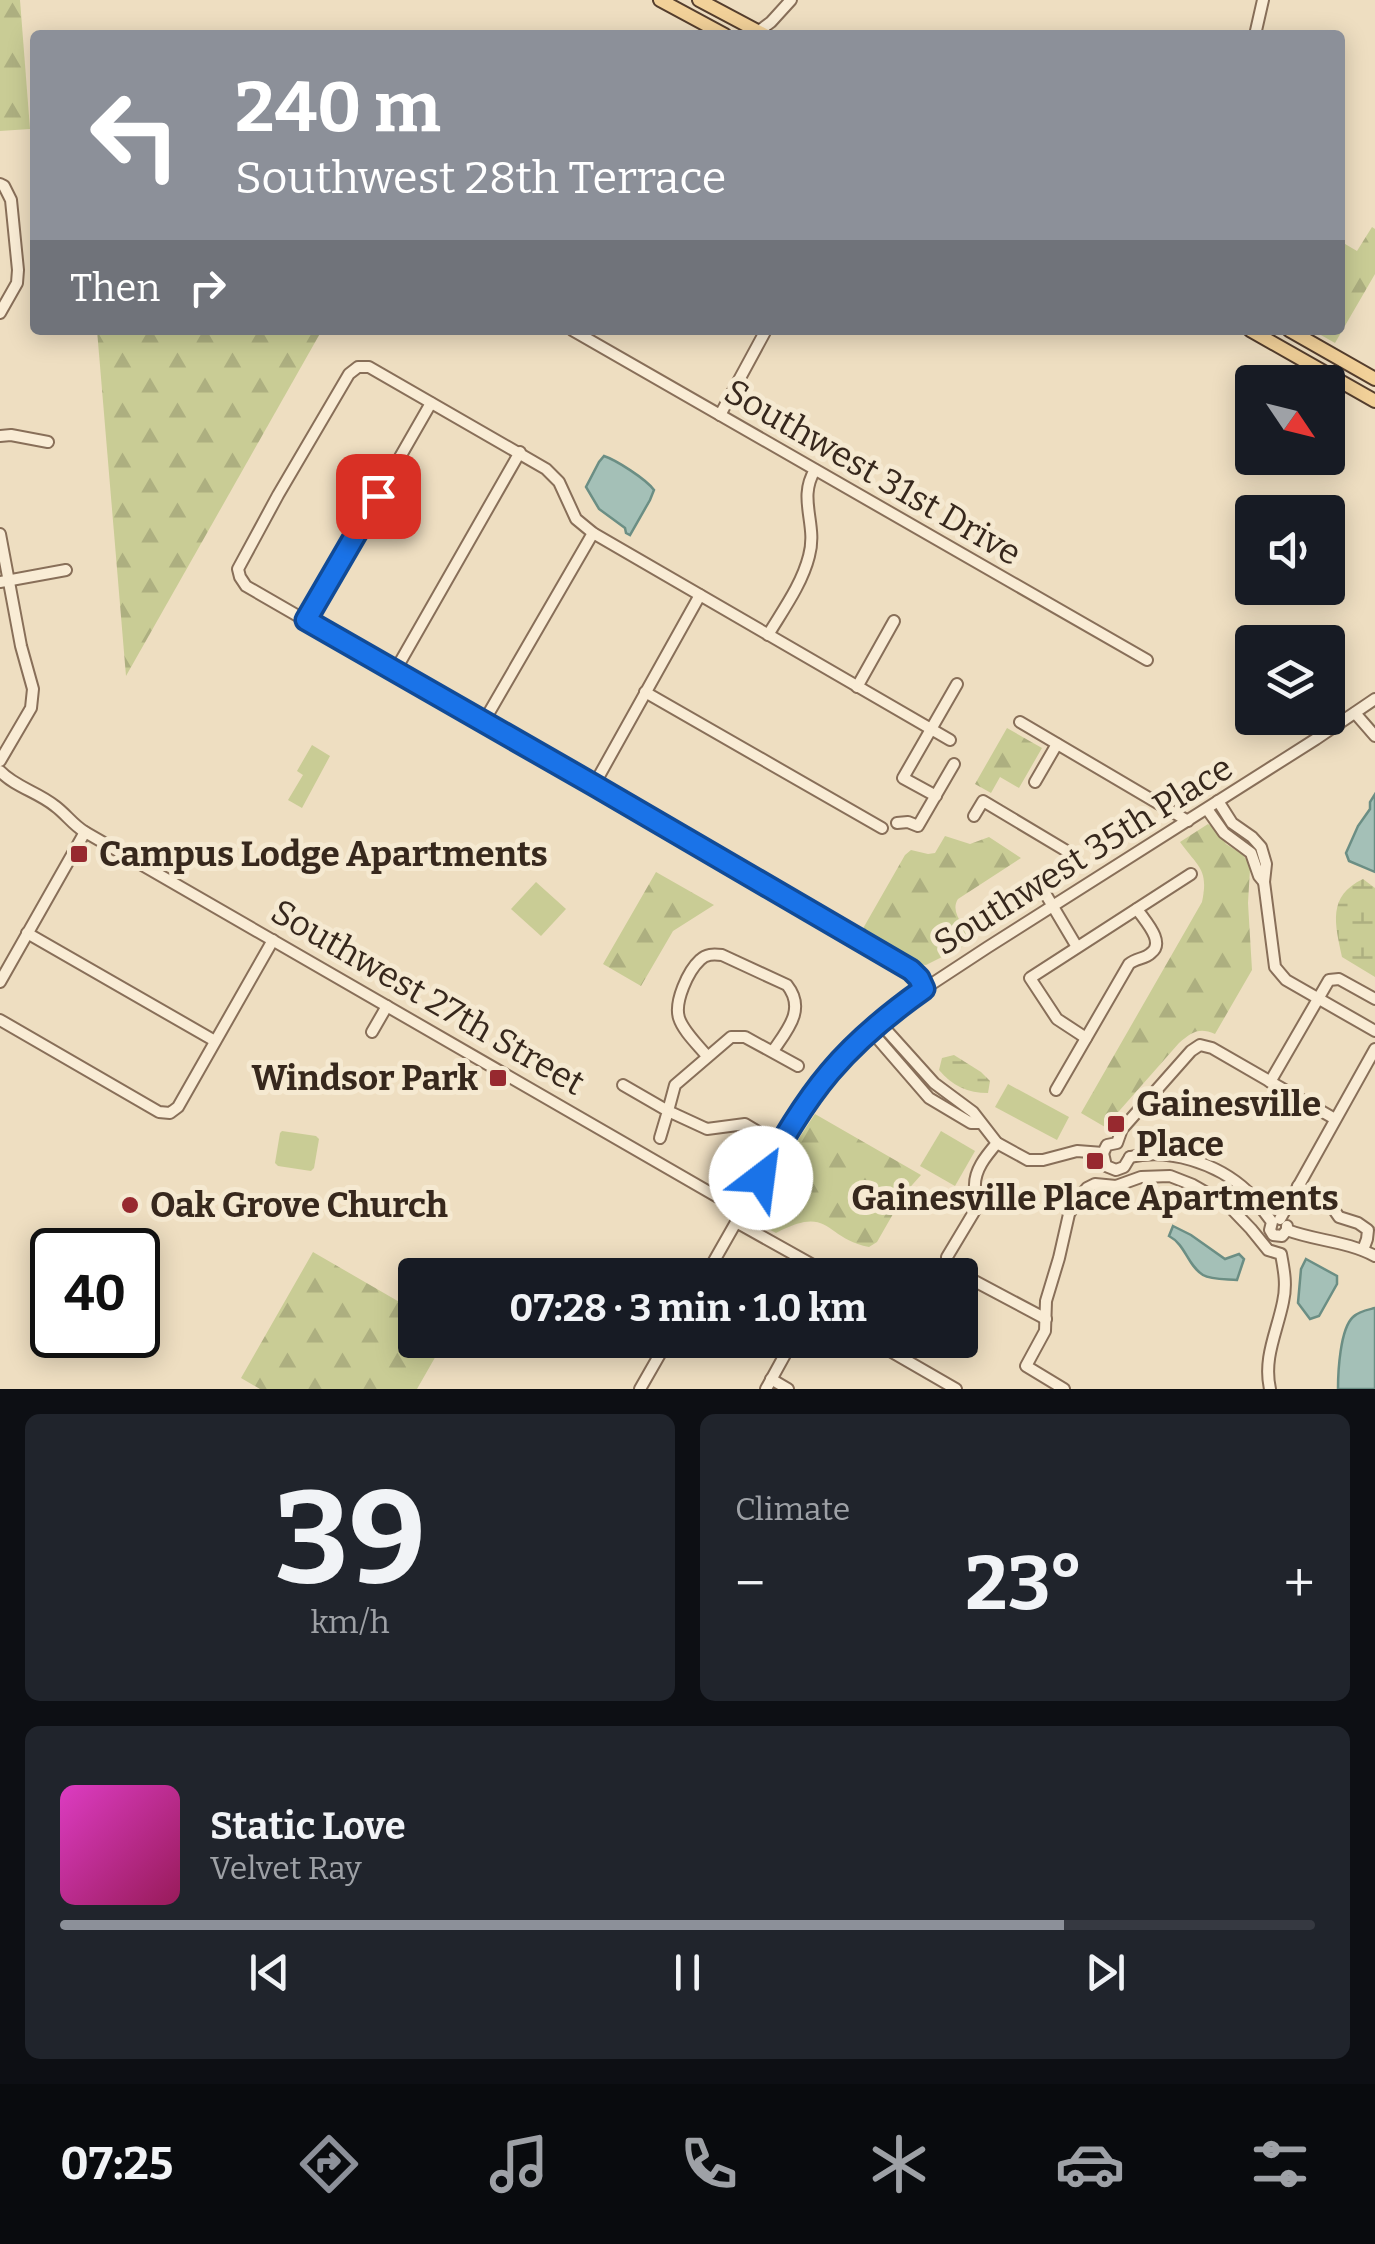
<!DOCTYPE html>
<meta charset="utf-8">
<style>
body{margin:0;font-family:Bitter,serif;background:#20242c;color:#f1f3f6;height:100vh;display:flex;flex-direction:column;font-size:38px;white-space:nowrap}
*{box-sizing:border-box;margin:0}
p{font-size:32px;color:#9ea1a6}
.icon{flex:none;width:55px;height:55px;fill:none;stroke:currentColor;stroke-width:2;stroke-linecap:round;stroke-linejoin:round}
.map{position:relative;height:1389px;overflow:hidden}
.drawer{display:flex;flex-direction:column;gap:25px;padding:25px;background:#0d0f14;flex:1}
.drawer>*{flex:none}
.banner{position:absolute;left:30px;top:30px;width:1315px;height:305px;border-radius:10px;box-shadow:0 5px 25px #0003;background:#8c9099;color:#fff;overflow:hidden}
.needle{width:65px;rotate:125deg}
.fabs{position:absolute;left:1235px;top:365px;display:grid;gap:20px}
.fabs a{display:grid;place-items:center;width:110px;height:110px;border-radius:10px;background:#171b24;box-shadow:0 5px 25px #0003;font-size:50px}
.speed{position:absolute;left:30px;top:1228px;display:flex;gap:20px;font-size:50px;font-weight:700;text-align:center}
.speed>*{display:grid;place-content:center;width:130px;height:130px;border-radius:50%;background:#171b24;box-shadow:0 5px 25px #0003;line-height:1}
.speed .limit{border:5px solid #111;border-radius:15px;background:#fff;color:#111}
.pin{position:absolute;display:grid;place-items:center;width:85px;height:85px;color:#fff;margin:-42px;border-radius:20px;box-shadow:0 5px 15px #0006}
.me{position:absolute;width:110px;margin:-55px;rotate:30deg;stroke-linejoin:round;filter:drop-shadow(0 0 8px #0008)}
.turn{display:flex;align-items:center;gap:35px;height:210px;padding:0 40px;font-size:45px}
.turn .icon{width:130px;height:130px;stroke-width:2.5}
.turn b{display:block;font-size:70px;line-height:85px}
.then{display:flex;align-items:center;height:95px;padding:0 40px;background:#0003;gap:20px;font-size:38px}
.big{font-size:75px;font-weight:700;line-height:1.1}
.drawer .widget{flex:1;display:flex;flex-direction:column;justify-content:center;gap:15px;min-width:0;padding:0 35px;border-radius:15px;background:#20242c}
.drawer .dial{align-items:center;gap:0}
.dial b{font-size:130px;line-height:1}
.song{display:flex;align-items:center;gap:30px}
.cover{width:120px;height:120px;border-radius:15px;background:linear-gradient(135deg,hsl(310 70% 55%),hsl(330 70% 35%))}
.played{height:10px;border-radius:5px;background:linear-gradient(90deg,#8c9099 80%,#363941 80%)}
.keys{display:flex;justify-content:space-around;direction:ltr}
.heat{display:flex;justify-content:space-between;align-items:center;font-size:55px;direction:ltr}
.drawer .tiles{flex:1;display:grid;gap:25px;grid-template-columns:1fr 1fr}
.widget:last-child{grid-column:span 2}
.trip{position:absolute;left:398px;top:1258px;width:580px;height:100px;border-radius:10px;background:#171b24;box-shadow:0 5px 25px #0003;font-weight:700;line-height:100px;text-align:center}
.tabs{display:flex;height:160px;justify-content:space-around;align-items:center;background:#090b0e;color:#9ea1a6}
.tabs .icon{width:70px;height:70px}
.tabs .active{color:#8c9099}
.tabs b{font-size:45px;color:#f1f3f6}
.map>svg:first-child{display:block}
.forest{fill:url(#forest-firs)}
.wetland{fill:url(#wetland-marsh)}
.park{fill:#c9cc95}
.water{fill:#a4c0b7;stroke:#6b8e84;stroke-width:2.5}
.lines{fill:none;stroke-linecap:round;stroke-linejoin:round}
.minor-casing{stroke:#886f59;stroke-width:14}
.major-casing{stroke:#553e2d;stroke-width:16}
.minor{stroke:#f9ecd5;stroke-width:10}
.major{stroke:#f2d199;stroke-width:12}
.route-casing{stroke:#114b97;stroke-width:25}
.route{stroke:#1a73e8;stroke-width:18}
.poi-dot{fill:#97292f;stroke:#f5e9d1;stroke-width:4}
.labels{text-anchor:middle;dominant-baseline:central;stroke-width:10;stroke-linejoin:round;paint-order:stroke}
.street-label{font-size:35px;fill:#37281d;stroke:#f5e9d1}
.poi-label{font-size:35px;font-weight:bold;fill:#37281d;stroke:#f5e9d1;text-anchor:start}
</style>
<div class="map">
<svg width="1375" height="1389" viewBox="0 0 1375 1389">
<defs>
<pattern id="forest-firs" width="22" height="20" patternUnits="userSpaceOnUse" patternTransform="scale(2.5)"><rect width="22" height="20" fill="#c9cc95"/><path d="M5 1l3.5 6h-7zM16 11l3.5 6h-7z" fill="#adaf80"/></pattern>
<pattern id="wetland-marsh" width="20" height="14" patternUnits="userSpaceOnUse" patternTransform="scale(2.5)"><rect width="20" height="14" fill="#c9cc95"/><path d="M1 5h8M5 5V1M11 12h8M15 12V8" fill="none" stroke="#adaf80"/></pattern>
</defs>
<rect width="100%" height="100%" fill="#eedec1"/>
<g class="forest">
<polygon points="0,0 20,0 30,129 0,131"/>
<polygon points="1372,227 1375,229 1375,274 1335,343 1312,330 1340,330 1340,241 1357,251"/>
<polygon points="97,330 322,330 126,676"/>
<polygon points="1007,728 1042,748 1019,788 1000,777 991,793 975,784"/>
<path d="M1208 824 1216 829 1226 844 1242 854 1247 860 1250 869 1248 903 1252 970 1215 1034C1199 1027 1192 1032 1179 1043L1105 1127 1081 1113 1202 902C1209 869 1198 867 1180 842Z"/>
<path d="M945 836 970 844 989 837 1021 858 958 899C949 913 966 928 974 941L926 965 917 964 861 932 905 855 911 850 928 854 935 853Z"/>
<polygon points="656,872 714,905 673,931 641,986 603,964"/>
<path d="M815 1114 921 1175 905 1193 877 1242 869 1247C823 1238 831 1204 776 1233L753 1221 786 1158Z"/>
<polygon points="313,1252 415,1311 415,1340 445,1340 417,1389 260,1389 241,1378"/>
</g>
<g class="wetland">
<path d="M1363 879 1375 888V977L1342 957C1335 924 1327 896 1363 879Z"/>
<path d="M954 1055 981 1072 990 1081 988 1093C968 1093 952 1086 939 1070L942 1058Z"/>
</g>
<g class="park">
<polygon points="312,745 330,756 302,808 288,800 303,775 297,771"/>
<polygon points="536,882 566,909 541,936 511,909"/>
<polygon points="1008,1084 1069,1117 1057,1140 995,1107"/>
<polygon points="282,1131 316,1136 319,1139 314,1168 311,1171 278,1166 275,1163 280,1133"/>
<polygon points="941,1131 975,1151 955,1186 920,1166"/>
</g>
<g class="water">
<path d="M604 456C616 460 646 479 654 490L650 500 630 535 626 533 625 528 599 509 586 487 599 462Z"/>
<polygon points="1375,794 1375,872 1349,861 1346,853 1358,826 1370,809 1370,802"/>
<path d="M1173 1226 1191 1235 1225 1259 1239 1254 1244 1259 1237 1280C1227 1279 1211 1280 1203 1275 1187 1265 1186 1245 1169 1236Z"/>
<polygon points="1306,1259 1337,1276 1337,1284 1319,1316 1310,1319 1298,1303 1301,1269"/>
<path d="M1375 1308V1389H1338C1338 1372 1340 1329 1353 1317 1359 1311 1367 1310 1375 1308Z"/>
</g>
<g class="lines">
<defs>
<g id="minor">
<polyline points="755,34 771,22 791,0"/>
<polyline points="1255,35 1263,0"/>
<polyline points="0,184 4,186 11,200 18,270 17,283 0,313"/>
<polyline points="572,330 1147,660"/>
<polyline points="720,415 766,330"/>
<polyline points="0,436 11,435 48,442"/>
<polyline points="0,534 21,646 33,689 31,708 0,761"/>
<polyline points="0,582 66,570"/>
<polyline points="306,621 431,403"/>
<path d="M768 635C783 610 802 584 809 556 818 524 797 499 815 470"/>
<polyline points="395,671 520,452"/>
<polyline points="857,687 894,621"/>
<polyline points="645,692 882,828"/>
<polyline points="1355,713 1375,736"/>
<polyline points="1020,722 1188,821"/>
<polyline points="483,723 593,533"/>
<path d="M0 771C15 787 38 792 55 806 66 814 73 825 85 832L742 1211"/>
<polyline points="1035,782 1057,744"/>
<polyline points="594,785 700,595"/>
<polyline points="936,796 903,778 957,684"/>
<polyline points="1218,801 1232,823 1252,837 1261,847 1266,864 1264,882 1275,967 1286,980 1375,1031"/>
<polyline points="1207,809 1224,833 1251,853 1259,876 1264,882"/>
<polyline points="974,816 983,801 1070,853 1064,868 996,911"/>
<polyline points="897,823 908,822 918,826 954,764"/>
<polyline points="1039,883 1077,947"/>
<polyline points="27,933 215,1041"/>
<polyline points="0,982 85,832"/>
<path d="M924 989C915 969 897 962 879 951L246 586 240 577 238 569 278 495 349 374 358 367H369L546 469 559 482 576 519 593 533 950 740"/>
<polyline points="0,1020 159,1112 170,1113 178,1107 273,940"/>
<polyline points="880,1023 934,1083 973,1112 997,1143 1028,1160 1043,1160 1077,1151 1103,1153 1107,1145 1117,1143 1122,1129 1191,1051 1200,1045 1212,1048 1335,1119"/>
<polyline points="871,1031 929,1098 971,1123 980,1123"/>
<polyline points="372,1032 387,1006"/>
<polyline points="1086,1038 1057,1019 1030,978 1191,874"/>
<path d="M707 1056C698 1045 683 1031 679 1018 674 1002 688 971 700 960 706 954 713 954 722 955L787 985C806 1009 788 1029 773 1051"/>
<polyline points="1270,1082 1329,980 1339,979 1375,999"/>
<polyline points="623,1085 668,1111 660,1138"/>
<path d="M1056 1090 1129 964C1136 958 1145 959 1151 953 1166 942 1144 920 1137 909"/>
<path d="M997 1143C986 1156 974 1170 975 1187 976 1197 977 1203 974 1212L947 1257 948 1263 952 1269 1046 1319"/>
<polyline points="780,1145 745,1124 707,1129 668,1111 675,1085 731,1037 745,1037 798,1066"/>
<polyline points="1103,1153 1106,1166 1116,1170 1124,1167 1130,1157"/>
<path d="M1130 1157C1169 1148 1217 1163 1247 1191 1256 1200 1264 1212 1272 1222L1270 1230 1273 1235 1282 1236 1287 1230"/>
<polyline points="1298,1186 1330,1204 1339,1217 1358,1223 1368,1230 1367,1239 1363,1250"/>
<polyline points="1280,1219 1375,1049"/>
<polyline points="736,1222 831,1275"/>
<path d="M1287 1226V1230C1316 1241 1347 1241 1375 1256"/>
<polyline points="706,1275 780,1145 811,1096 831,1070 880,1023 924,989 988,947 1316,739 1375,699"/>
<polyline points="871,1340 956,1389"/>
<polyline points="771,1379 788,1389"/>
<polyline points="640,1389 668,1340"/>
<polyline points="766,1389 793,1340"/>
<path d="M1064 1389 1026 1366 1045 1331 1046 1301 1059 1258 1069 1214 1080 1196 1087 1188 1095 1184 1116 1186 1141 1177 1170 1176 1193 1185 1228 1205 1251 1229 1268 1250 1281 1254C1284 1270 1287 1285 1283 1302 1277 1332 1263 1358 1270 1389"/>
</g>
<g id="major">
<polyline points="660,0 725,35"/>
<polyline points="699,0 765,35"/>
<polyline points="1250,330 1375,401"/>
<polyline points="1289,330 1375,379"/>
</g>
</defs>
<use href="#minor" class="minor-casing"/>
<use href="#major" class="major-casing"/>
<use href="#minor" class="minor"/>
<use href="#major" class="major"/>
</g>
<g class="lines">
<defs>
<path id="route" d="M378 496 306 620 594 785 911 970 919 978 924 989C890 1013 857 1040 830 1072 803 1104 782 1141 761 1178"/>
</defs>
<use href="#route" class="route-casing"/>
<use href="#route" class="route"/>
</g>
<g class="poi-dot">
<rect x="69" y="844" width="20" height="20" rx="5"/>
<rect x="488" y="1068" width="20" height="20" rx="5"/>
<rect x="1106" y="1114" width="20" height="20" rx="5"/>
<rect x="1085" y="1151" width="20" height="20" rx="5"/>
<circle cx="130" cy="1205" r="10"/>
</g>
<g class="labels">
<g class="street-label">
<text transform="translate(873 472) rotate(30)">Southwest 31st Drive</text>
<text transform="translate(1083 855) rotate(-32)">Southwest 35th Place</text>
<text transform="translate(428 997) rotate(30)">Southwest 27th Street</text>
</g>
<g class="poi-label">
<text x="99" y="854">Campus Lodge Apartments</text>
<text x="478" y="1078" text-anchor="end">Windsor Park</text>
<text x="1136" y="1104">Gainesville<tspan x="1136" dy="40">Place</tspan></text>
<text x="1095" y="1198" text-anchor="middle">Gainesville Place Apartments</text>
<text x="150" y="1205">Oak Grove Church</text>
</g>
</g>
</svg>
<div class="fabs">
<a><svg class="needle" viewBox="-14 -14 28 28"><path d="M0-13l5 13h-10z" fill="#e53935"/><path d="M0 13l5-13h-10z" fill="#9ea1a6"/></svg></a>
<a><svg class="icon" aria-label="sound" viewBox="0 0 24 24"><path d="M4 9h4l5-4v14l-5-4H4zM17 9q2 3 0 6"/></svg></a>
<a><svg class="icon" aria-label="layers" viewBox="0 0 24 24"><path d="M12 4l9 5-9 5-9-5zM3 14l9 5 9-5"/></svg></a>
</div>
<div class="speed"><div class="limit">40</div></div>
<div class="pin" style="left:378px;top:496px;background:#d93025"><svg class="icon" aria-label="arrive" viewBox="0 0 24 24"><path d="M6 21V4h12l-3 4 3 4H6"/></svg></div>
<svg class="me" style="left:761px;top:1178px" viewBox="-20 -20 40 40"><circle r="19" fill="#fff"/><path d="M0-13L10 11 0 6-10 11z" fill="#1a73e8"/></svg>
<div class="trip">07:28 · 3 min · 1.0 km</div>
<div class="banner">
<div class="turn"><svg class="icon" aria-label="left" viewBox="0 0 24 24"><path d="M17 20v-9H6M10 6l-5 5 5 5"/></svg><div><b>240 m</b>Southwest 28th Terrace</div></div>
<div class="then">Then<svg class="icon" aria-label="right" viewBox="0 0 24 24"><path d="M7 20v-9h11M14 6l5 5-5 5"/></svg></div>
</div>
</div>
<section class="drawer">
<div class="tiles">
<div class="widget dial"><b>39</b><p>km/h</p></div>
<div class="widget"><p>Climate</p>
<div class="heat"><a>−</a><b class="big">23°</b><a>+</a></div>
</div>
<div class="widget">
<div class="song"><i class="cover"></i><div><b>Static Love</b><p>Velvet Ray</p></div></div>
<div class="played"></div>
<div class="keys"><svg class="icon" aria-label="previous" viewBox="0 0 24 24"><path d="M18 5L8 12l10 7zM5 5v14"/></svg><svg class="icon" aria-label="pause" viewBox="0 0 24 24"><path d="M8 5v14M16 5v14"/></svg><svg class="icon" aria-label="next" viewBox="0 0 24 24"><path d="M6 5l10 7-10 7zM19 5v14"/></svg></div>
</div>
</div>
</section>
<nav class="tabs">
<b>07:25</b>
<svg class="icon active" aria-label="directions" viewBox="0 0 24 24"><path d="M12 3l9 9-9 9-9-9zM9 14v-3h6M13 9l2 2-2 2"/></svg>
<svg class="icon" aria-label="music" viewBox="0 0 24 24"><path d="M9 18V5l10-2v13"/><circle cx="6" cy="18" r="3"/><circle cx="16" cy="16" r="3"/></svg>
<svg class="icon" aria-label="phone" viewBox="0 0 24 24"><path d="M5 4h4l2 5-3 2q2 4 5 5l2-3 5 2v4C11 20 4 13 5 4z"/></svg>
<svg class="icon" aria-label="climate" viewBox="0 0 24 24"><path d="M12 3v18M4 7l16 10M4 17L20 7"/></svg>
<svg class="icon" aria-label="car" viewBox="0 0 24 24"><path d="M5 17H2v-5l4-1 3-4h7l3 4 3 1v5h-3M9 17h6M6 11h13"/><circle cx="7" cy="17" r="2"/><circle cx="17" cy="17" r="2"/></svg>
<svg class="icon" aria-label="filters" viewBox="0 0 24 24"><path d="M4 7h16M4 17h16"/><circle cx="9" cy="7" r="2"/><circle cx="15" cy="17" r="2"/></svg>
</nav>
